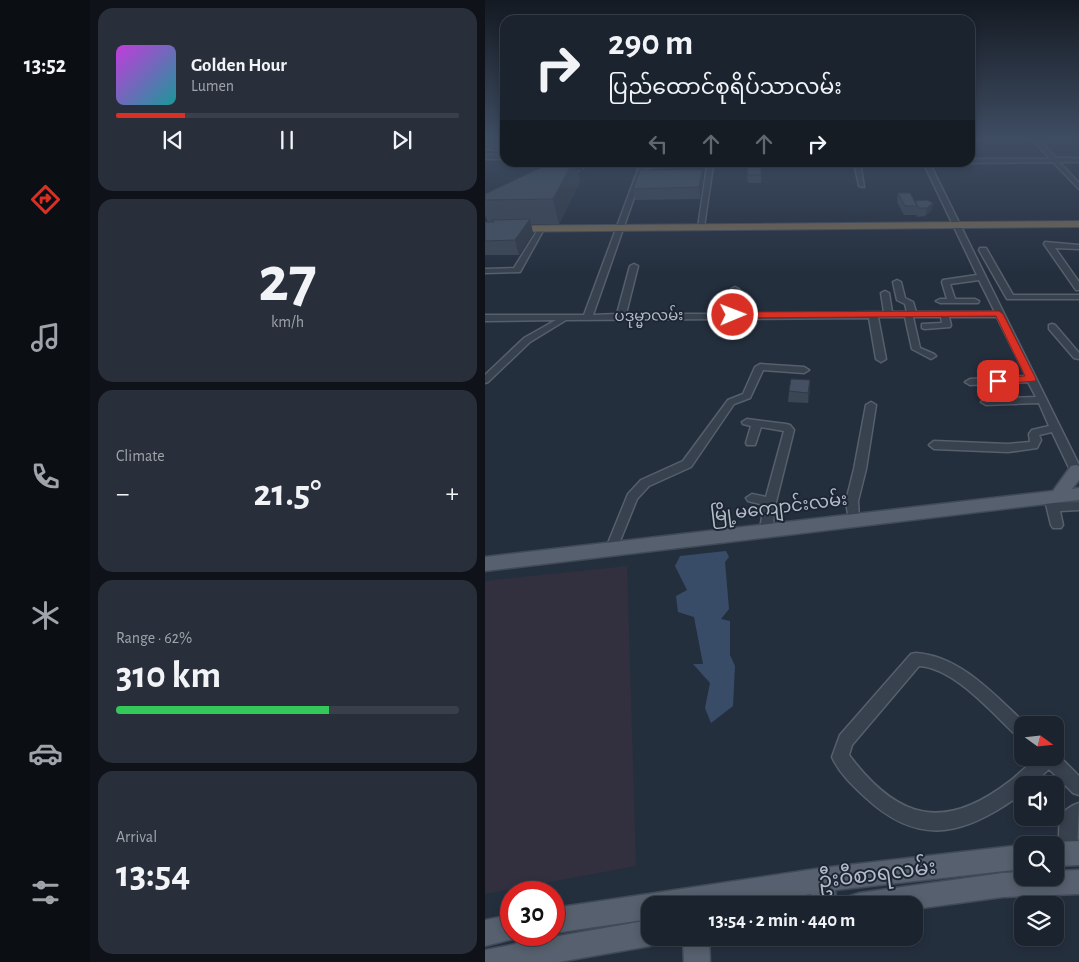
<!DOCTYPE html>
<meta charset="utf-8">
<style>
body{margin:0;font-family:"Alegreya Sans","Noto Sans Myanmar",sans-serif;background:#282f3a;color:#f1f3f6;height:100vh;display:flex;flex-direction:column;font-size:19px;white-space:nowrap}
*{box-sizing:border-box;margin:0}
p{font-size:16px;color:#a0a4aa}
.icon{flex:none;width:28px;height:28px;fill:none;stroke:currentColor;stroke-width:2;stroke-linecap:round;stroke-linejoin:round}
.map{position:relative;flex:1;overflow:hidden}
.sheet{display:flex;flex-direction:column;gap:8px;padding:8px;background:#0f1319;width:395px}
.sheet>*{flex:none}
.banner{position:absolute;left:15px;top:15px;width:475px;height:152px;border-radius:15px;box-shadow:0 2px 8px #0003,0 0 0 1px #39404a;background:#1b232e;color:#f1f3f6;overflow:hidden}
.needle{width:32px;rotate:105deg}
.fabs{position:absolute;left:529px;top:716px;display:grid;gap:10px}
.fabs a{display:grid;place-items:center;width:50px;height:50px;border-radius:10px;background:#1b232e;box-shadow:0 2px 8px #0003,0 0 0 1px #39404a;font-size:25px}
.speed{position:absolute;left:15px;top:881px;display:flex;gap:10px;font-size:25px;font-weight:700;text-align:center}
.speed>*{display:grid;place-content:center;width:65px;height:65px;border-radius:50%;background:#1b232e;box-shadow:0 2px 8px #0003,0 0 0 1px #39404a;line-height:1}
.speed .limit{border:8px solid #d22;background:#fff;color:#111}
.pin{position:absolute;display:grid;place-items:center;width:42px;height:42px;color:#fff;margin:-21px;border-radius:10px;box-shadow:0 2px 8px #0006}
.me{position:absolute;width:55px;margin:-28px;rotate:89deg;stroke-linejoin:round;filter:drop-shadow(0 0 4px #0008)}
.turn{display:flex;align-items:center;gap:18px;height:105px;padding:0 25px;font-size:22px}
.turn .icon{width:65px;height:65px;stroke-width:2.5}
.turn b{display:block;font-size:35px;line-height:42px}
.lanes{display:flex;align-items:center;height:48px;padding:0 25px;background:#0003;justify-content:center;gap:25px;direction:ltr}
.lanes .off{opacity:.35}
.big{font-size:38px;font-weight:600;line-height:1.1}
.sheet .widget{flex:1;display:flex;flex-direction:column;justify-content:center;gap:8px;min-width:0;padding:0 18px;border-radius:15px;background:#282f3a}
.sheet .dial{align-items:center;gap:0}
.dial b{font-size:65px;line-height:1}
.song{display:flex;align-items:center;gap:15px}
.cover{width:60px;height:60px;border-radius:8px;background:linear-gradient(135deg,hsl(290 70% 55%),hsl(180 70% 35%))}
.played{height:5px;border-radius:2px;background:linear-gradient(90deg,#d93025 20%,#39404a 20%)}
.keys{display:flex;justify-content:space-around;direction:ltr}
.heat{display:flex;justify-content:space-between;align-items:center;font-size:28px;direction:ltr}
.charge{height:8px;border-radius:4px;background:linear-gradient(90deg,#34c759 62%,#39404a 0)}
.trip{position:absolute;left:156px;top:896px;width:282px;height:50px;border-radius:15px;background:#1b232e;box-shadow:0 2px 8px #0003,0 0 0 1px #39404a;font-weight:600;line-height:50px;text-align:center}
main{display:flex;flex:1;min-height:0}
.menu{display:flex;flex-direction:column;width:90px;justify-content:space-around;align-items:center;background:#0b0e12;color:#a0a4aa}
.menu .icon{width:35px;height:35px}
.menu .on{color:#d93025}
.menu b{font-size:22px;color:#f1f3f6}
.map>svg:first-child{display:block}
.medical{fill:#32303f}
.water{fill:#394c67}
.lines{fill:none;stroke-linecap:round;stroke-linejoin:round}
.minor-casing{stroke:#565f6c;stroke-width:3}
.major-casing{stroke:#414a57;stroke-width:3}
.highway-casing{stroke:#434c59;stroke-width:2}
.minor{fill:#38414e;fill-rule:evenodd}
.major{fill:#56606e;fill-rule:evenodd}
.highway{fill:#746855;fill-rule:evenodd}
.rail{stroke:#5a6575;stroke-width:1;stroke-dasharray:2.5 2.5;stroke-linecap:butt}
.wall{fill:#3b4654}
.shaded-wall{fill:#303945}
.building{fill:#455162;stroke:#303945}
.route{fill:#d93025;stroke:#8d1f18}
.labels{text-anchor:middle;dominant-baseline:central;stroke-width:4;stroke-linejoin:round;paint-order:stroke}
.far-street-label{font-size:15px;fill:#b4bcc9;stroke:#1d2633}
.street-label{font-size:18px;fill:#b4bcc9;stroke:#1d2633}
.near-street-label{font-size:21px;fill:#b4bcc9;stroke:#1d2633}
</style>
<main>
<nav class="menu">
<b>13:52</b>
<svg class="icon on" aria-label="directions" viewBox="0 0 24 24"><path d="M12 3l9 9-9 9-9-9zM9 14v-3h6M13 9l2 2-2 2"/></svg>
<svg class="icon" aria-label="music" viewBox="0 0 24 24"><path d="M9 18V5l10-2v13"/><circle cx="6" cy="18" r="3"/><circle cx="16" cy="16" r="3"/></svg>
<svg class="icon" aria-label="phone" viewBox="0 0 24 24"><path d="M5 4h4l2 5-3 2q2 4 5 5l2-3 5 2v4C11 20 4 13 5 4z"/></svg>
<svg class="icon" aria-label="climate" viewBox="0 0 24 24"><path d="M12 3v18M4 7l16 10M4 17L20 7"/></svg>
<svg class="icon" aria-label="car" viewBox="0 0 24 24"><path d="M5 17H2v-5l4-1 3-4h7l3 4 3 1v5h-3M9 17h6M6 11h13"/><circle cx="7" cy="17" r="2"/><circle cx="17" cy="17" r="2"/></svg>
<svg class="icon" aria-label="filters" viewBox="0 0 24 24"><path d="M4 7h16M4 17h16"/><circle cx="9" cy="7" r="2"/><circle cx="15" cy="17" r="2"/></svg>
</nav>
<section class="sheet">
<div class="widget">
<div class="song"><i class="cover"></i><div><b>Golden Hour</b><p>Lumen</p></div></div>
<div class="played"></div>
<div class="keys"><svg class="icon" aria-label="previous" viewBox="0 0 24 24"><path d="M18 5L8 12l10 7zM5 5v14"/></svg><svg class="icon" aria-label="pause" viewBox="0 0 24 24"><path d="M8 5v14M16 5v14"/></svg><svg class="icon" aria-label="next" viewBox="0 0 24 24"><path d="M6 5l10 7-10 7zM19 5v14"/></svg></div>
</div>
<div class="widget dial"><b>27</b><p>km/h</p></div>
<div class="widget"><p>Climate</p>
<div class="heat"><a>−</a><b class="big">21.5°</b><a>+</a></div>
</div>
<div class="widget"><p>Range · 62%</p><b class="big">310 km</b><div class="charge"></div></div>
<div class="widget"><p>Arrival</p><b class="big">13:54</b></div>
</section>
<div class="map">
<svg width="594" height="962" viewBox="0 0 594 962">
<rect width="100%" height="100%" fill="#242f3e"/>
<polygon class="medical" points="142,566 151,866 0,894 0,581"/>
<polygon class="water" points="241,551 244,557 240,562 244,609 236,619 245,621 245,655 250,666 248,706 226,723 220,708 225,683 208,664 218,664 209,617 193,612 191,596 202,590 190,566 195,556"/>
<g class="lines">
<defs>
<g id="minor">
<polygon points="547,139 553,139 571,158 594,158 594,162 574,162 594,183 594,189 568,162 485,163 484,162 485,159 565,159"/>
<polygon points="0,145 20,147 20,151 0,149"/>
<rect x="0" y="155" width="20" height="4"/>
<polygon points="349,162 228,166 219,227 216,229 213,227 222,166 166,167 159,169 108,315 132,314 145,266 149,264 153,266 141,314 244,314 246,289 250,287 254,289 252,314 399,312 396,293 400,291 404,293 407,312 422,312 420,304 412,300 408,282 412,280 416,282 420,298 428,302 431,312 510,312 494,280 465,284 470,299 490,299 494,301 493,303 455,303 451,301 455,299 462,299 457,282 458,280 492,275 438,162 444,162 594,465 594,480 588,476 567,432 554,435 556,440 552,448 523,452 449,449 444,445 449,441 523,444 545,442 544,434 547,430 564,426 554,403 501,405 496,402 501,399 551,397 543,382 485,385 480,382 485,379 541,376 512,317 464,317 466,325 465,327 440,329 437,328 437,324 457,323 456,317 428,317 435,348 449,354 451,356 446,359 427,349 420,317 393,317 401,359 396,362 391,359 384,318 81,320 45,342 3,382 0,383 0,375 39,338 71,320 0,321 0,315 99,315 154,167 166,163"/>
<polygon points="369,162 375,162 379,187 374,186"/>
<polygon points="54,228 59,229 35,272 0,273 0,269 29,268"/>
<polygon points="560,242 594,245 594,249 570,248 594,282 594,290 591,290 559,244"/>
<polygon points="495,248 501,248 528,295 594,295 594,299 522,299 494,250"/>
<polygon points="567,324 570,325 594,353 594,359 589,358 564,329 564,325"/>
<polygon points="275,364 319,367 324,370 319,373 278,370 265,398 249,404 206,467 164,486 152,499 131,551 127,553 123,551 121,548 143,494 156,480 198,461 243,400 258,394 270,367"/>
<polygon points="386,402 391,405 381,469 373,501 374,519 372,522 364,522 361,501 369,469 381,405"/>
<polygon points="262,419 301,424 305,425 309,430 291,502 287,529 285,532 277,532 275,529 279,505 263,501 261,498 267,494 281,497 299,431 276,427 270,445 262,445 261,443 266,426 258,424 257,422"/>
<polygon points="565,492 569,493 572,503 594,502 594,510 575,511 578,525 576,528 568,528 566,525 559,496"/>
<path d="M431 653C476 656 510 696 542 725H538V739L533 737C508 714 470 668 434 666L367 745 364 755C413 820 459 832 525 781 532 776 548 759 555 758 559 756 565 758 570 758V752L594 776V795L588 793 564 769 547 785H538V793C482 834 436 849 381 798 368 786 354 773 347 757L355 735 426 654Z"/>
<path d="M594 803 592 853 589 859 583 862 577 859C573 851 573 822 577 814 581 809 588 805 594 803Z"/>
</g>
<g id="major">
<polygon points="591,465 594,466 594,480 587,489 594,488 594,500 0,571 0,557 568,491 586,466"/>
<polygon points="594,841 594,865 570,866 570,845 563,845 570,842"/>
<polygon points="538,845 538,869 350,890 352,905 328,905 326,894 253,905 165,905 165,919 69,933 69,908 337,868"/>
<polygon points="594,870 594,894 518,897 430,909 430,905 362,905 365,896 374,893 518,873 538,872 538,878 570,878 570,871"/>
<polygon points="26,915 26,935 58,935 57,939 165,920 165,938 176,938 174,942 165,946 74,962 0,962 0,950 31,944 32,938 0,946 0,920"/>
<polygon points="198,938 224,938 225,962 199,962"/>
</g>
<polygon id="highway" points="594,221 594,227 0,232 0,226"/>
</defs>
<use href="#minor" class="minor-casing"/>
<use href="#major" class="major-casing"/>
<use href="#highway" class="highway-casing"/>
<use href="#minor" class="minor"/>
<use href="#major" class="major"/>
<use href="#highway" class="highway"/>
<polyline class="rail" points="79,178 113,162"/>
</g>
<g class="wall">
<polygon points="68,162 91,162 95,182 74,224 46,224 48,233 34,255 0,255 0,222 3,222 0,215 0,194"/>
<polygon points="276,167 276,183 263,183 262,175"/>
<polygon points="217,170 218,181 215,199 150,200 148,189"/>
<polygon points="413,193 430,201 448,203 446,211 440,216 432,217 431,214 431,215 419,215 412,202"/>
<polygon points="325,390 323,403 303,402 304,391"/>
</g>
<g class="shaded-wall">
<polygon points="88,162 91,162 95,182 74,224 68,199"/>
<polygon points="217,170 218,181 215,199 214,187"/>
<polygon points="448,203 446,211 440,216 442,208"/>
<polygon points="45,219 48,233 34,255 30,240"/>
<polygon points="325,380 325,390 323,403 323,393"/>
</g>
<g class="building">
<polygon points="68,162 88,162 68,199 0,200 0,194"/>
<polygon points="263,167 276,167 276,175 262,175"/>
<polygon points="155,170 217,170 214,187 148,189"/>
<polygon points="413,193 425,193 432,206 420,206"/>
<polygon points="442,200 448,203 442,208 434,208 430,201"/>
<polygon points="45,219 30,240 0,241 0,222 9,222 7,220"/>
<polygon points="306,379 325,380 323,393 304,391"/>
</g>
<linearGradient id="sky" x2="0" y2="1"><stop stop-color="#141a22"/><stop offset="0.51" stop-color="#3f4d63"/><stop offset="1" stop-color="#3f4d63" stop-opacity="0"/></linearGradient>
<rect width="594" height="273" fill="url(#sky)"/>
<polygon class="route" points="514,311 518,314 551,379 550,381 513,384 508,381 513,378 540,376 511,316 248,318 244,315 248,312"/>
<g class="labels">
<g class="far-street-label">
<text transform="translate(164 316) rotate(-1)">ပဒုမ္မာလမ်း</text>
</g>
<g class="street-label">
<text transform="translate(294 508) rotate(-7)">မြို့မကျောင်းလမ်း</text>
</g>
<g class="near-street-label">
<text transform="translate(392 874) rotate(-7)">ဦးဝီစာရလမ်း</text>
</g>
</g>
</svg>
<div class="fabs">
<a><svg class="needle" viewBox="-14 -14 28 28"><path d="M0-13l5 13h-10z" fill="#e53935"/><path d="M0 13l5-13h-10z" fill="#a0a4aa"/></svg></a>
<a><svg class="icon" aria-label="sound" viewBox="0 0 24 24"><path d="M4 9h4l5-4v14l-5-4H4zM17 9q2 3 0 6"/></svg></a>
<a><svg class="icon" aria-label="search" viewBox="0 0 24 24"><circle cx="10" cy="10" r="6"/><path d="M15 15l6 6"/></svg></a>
<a><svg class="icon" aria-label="layers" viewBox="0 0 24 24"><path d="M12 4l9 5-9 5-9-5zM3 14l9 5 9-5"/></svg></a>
</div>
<div class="speed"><div class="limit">30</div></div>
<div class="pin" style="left:513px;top:381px;background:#d93025"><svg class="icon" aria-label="arrive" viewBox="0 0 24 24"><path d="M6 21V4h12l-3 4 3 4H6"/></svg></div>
<svg class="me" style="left:248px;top:315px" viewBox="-20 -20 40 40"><circle r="17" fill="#d93025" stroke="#fff" stroke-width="3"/><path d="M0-11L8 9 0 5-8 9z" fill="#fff"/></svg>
<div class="trip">13:54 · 2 min · 440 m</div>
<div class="banner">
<div class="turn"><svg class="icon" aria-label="right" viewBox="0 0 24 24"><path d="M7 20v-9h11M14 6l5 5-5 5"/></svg><div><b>290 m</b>ပြည်ထောင်စုရိပ်သာလမ်း</div></div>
<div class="lanes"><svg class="icon off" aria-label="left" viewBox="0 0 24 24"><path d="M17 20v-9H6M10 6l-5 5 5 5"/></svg><svg class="icon off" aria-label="ahead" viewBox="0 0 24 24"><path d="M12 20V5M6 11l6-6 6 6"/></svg><svg class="icon off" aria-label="ahead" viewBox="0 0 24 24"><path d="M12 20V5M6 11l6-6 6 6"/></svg><svg class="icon" aria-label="right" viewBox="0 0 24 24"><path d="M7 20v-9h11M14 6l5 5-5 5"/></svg></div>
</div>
</div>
</main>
